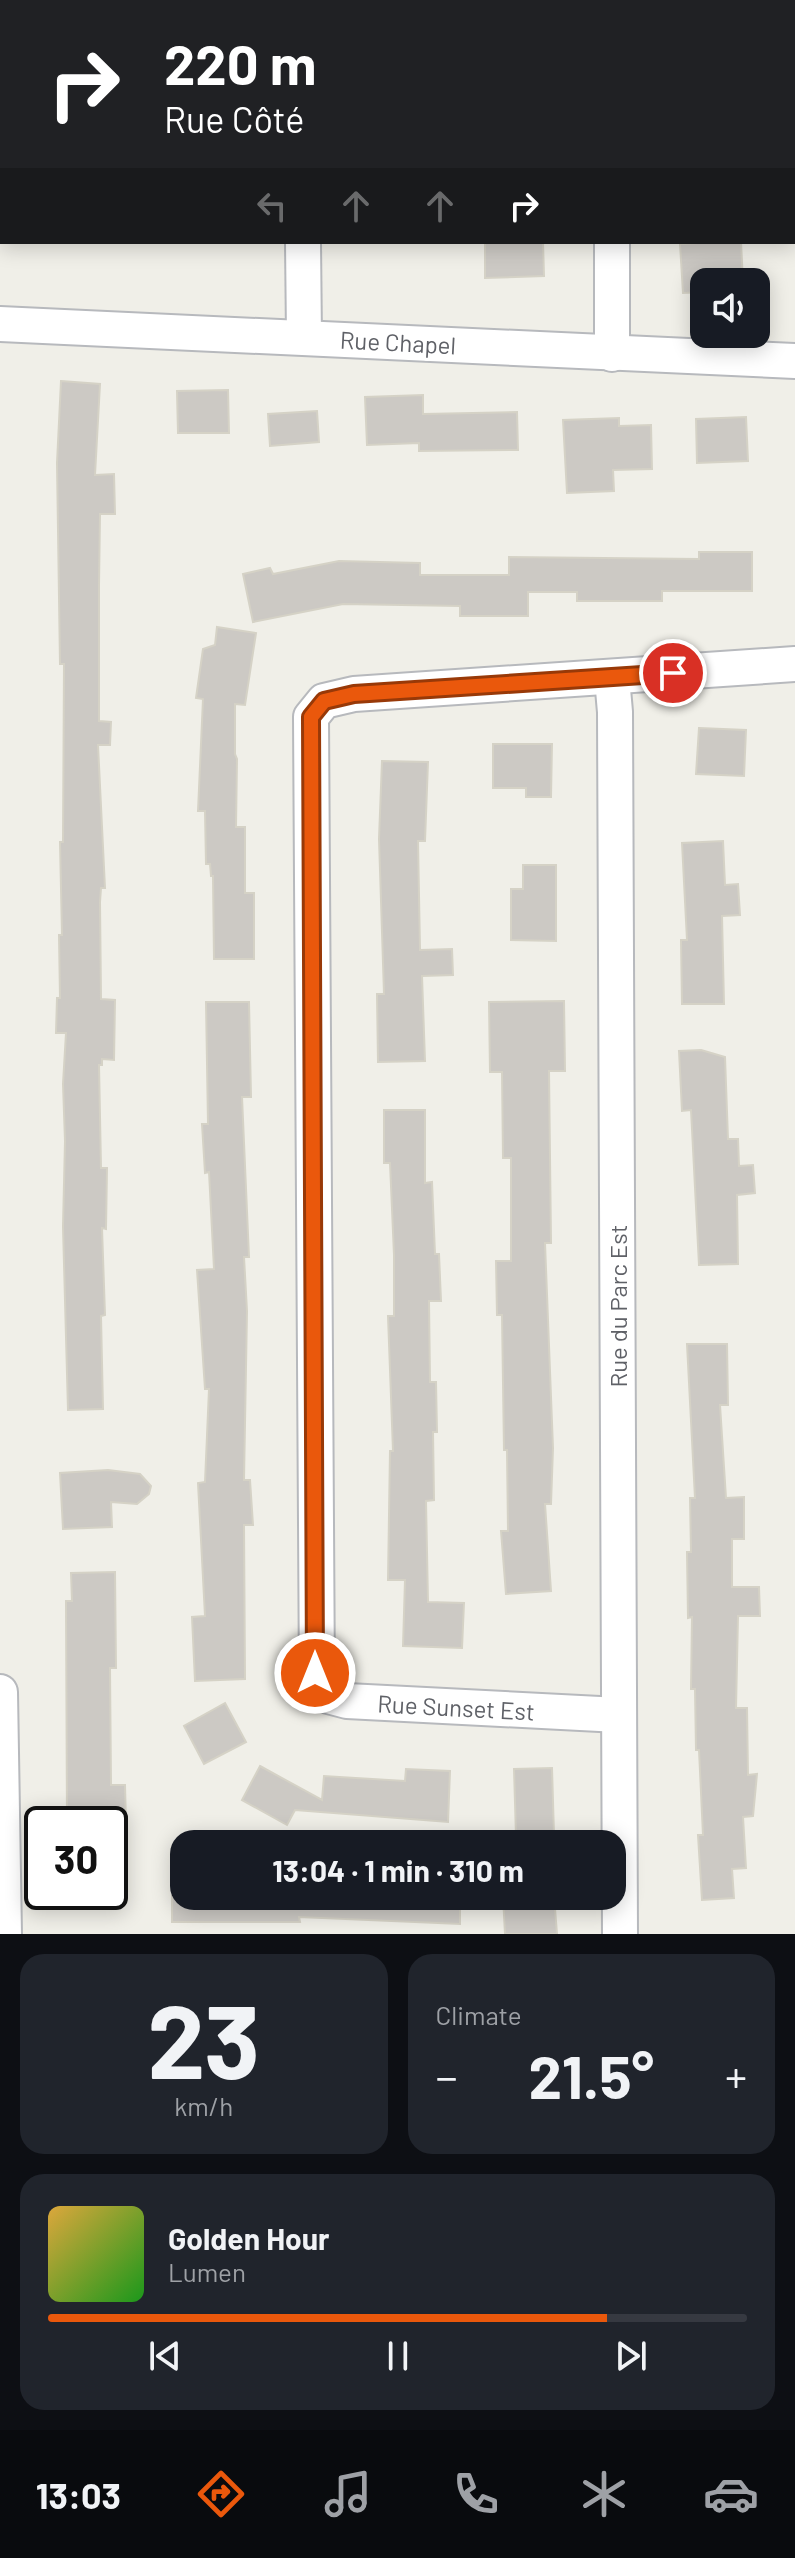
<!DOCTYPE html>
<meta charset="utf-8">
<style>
body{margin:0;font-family:Barlow,sans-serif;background:#20242c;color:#f1f3f6;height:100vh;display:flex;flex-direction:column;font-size:30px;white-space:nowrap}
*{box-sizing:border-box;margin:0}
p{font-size:26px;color:#9ea1a6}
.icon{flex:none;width:44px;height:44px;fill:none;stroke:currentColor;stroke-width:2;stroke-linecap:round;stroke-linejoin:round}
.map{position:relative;height:1934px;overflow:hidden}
.side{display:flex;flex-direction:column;gap:20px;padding:20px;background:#0d0f14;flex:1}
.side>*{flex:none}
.banner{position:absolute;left:0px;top:0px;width:796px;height:244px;box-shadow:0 4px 20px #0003;background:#202124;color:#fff;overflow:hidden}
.controls{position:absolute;left:690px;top:268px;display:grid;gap:16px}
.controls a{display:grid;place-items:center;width:80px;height:80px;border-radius:16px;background:#171b24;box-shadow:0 4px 20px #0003;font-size:40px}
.speed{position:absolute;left:24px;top:1806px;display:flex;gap:16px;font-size:40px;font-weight:700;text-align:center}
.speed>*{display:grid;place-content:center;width:104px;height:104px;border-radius:50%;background:#171b24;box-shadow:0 4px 20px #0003;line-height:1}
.speed .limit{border:4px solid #111;border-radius:12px;background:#fff;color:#111}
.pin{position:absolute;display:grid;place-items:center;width:68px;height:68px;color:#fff;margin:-34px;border:4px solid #fff;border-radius:50%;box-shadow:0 2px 8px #0007}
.me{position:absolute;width:88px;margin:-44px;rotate:0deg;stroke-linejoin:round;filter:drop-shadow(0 0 6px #0008)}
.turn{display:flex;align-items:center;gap:28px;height:168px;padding:0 32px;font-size:36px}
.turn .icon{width:104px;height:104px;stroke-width:2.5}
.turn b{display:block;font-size:56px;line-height:68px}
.lanes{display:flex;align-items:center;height:76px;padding:0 32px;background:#0003;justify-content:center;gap:40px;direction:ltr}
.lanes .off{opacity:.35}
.big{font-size:60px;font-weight:700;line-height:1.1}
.side .card{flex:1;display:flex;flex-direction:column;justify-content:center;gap:12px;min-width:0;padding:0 28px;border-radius:24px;background:#20242c}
.side .dial{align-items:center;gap:0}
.dial b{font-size:104px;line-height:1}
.song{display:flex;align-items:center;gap:24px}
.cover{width:96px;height:96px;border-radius:12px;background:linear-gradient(135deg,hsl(40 70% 55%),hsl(120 70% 35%))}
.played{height:8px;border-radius:4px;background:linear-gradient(90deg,#ea580c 80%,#363941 80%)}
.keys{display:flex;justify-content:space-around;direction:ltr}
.heat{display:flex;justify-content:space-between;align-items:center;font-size:44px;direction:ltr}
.side .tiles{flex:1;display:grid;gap:20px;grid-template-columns:1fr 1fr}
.card:last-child{grid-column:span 2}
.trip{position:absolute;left:170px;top:1830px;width:456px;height:80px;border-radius:24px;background:#171b24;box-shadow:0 4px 20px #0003;font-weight:700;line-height:80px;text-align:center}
.menu{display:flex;height:128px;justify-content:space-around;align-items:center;background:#090b0e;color:#9ea1a6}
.menu .icon{width:56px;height:56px}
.menu .on{color:#ea580c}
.menu b{font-size:36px;color:#f1f3f6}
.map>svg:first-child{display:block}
.building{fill:#ccc9c4;stroke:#d5d2c6;stroke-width:2}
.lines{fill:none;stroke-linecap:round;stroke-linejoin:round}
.street-casing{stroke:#b7b9bd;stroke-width:38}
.street{stroke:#fff;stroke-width:34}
.route-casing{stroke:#983908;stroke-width:20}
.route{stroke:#ea580c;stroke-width:14}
.labels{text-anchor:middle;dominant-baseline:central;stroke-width:6;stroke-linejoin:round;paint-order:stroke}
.street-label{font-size:24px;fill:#5f6167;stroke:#fff}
</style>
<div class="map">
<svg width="795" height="1934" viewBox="0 0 795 1934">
<rect width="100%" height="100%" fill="#f0efe8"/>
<g class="building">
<polygon points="485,242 543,242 544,276 485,278"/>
<polygon points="715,242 741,242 743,282 704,282 704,292 683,293 680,244"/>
<polygon points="61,381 100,384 95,475 114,474 115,514 100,514 99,585 99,721 111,722 110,745 98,745 105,888 101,888 100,902 101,999 115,1000 114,1060 102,1059 102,1065 99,1065 101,1168 107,1168 106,1229 102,1228 105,1315 101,1316 103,1409 68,1410 63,1227 65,1141 63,1084 66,1033 56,1033 57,998 60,998 59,935 62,935 60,842 63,842 64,664 60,664 57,463"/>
<polygon points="228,390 229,433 178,433 177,391"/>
<polygon points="423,395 423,414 517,412 518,450 419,451 419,443 367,445 365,397"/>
<polygon points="317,411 319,442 270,446 268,414"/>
<polygon points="746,417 748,461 697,463 696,419"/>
<polygon points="619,418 619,426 651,425 652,469 613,470 614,491 567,493 563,420"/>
<polygon points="699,552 752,552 752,591 662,591 662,601 577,601 577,592 528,592 528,616 460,616 460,606 343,604 253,622 243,574 270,568 273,574 339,561 420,563 420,575 509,575 509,557 699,559"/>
<polygon points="217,627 256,633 245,705 235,704 235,754 237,759 236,827 245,827 245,893 254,893 254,959 214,959 213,876 211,876 210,864 206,864 205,811 198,811 203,699 196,698 203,649 215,645"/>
<polygon points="699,728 746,730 744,776 696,774"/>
<polygon points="493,744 552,744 551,797 526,797 526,788 493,788"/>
<polygon points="382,761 428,762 425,841 418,841 420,950 452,949 453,975 422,976 425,1061 378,1062 377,994 384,994 379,839"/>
<polygon points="723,841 725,885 738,884 740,915 722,916 724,1004 682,1004 681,940 687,940 682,843"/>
<polygon points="523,865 556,865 556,941 511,940 511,889 523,889"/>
<polygon points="564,1001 565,1071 549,1071 551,1243 545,1243 553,1448 551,1504 545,1504 551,1591 506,1594 501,1531 508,1531 507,1450 504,1450 502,1315 497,1315 496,1261 511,1261 511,1158 503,1158 502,1072 490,1072 489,1002"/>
<polygon points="206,1002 249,1002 251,1097 242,1097 249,1257 244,1257 247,1311 244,1480 250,1480 253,1525 244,1525 245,1679 195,1681 192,1617 205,1616 198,1483 205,1482 209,1389 205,1389 197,1270 214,1269 209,1172 205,1173 202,1124 208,1124"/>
<polygon points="701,1050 725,1057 728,1139 738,1139 739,1166 753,1165 755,1193 737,1195 738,1264 699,1265 691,1110 682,1111 679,1051"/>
<polygon points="384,1110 425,1110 425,1183 432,1182 435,1254 439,1254 441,1301 429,1301 430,1382 436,1382 437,1432 433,1432 434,1500 426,1501 428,1602 464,1603 462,1648 403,1646 405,1580 388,1580 390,1451 393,1451 388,1316 394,1316 394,1255 390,1163 384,1163"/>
<polygon points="687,1344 727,1344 728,1405 720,1405 726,1498 744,1497 744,1539 732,1539 732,1587 759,1587 760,1616 738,1616 736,1708 747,1708 748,1775 757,1774 753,1816 743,1817 746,1868 732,1869 734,1898 702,1900 698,1835 703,1835 699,1750 696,1750 695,1689 691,1689 692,1617 688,1618 687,1552 691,1552 690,1498 695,1498"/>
<polygon points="108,1470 140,1474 151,1486 149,1494 137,1504 111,1502 112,1527 63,1529 60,1473"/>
<polygon points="115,1572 116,1668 110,1668 111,1785 125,1785 126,1824 67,1824 66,1601 72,1601 71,1573"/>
<polygon points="225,1703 246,1742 204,1764 184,1726"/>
<polygon points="260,1766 322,1800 324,1776 405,1781 406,1769 450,1771 448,1822 295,1810 287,1825 242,1800"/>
<polygon points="552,1768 554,1835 516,1836 514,1769"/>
<polygon points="172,1896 460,1896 460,1924 299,1917 300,1922 172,1922"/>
<polygon points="503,1896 554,1896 557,1934 505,1934"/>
</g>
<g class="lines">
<defs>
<g id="street">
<polyline points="300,0 300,2"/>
<polyline points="608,0 608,2"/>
<polyline points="303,242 304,337"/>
<polyline points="0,324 795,361"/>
<polyline points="612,354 612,242"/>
<polyline points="612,678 615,712 620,1934"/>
<polyline points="0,1692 4,1934"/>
<polyline points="619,1715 347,1701 328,1696 317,1684 311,717 324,701 354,694 795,664"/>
</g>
</defs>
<use href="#street" class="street-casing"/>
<use href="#street" class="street"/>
</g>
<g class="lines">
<defs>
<polyline id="route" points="315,1673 311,717 324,701 354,694 673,673"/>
</defs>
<use href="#route" class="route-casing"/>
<use href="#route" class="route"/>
</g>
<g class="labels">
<g class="street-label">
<text transform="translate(398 342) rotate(3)">Rue Chapel</text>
<text transform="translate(617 1306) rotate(-90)">Rue du Parc Est</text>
<text transform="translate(456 1707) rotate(3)">Rue Sunset Est</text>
</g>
</g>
</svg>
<div class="controls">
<a><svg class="icon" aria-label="sound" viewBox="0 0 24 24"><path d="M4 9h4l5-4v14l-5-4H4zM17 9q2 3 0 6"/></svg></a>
</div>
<div class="speed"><div class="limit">30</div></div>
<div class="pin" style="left:673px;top:673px;background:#d93025"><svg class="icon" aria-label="arrive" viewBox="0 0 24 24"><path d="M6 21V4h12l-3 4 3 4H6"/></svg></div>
<svg class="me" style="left:315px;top:1673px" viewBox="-20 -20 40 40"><circle r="17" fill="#ea580c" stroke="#fff" stroke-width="3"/><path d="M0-11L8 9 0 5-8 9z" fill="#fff"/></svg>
<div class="trip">13:04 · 1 min · 310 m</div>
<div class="banner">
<div class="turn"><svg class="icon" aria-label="right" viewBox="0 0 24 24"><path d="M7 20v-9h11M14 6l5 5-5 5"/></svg><div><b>220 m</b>Rue Côté</div></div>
<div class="lanes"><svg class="icon off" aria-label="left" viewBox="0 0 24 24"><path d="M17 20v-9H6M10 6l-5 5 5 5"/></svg><svg class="icon off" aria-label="ahead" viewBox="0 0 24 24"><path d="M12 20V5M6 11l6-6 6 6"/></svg><svg class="icon off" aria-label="ahead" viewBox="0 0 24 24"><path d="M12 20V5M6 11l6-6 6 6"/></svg><svg class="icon" aria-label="right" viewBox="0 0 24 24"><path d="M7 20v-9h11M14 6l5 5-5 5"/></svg></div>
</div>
</div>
<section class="side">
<div class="tiles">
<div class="card dial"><b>23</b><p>km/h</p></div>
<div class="card"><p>Climate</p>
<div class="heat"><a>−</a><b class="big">21.5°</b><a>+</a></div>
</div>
<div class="card">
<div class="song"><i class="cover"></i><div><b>Golden Hour</b><p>Lumen</p></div></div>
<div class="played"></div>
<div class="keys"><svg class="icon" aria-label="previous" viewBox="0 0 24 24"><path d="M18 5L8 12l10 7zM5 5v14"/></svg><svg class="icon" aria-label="pause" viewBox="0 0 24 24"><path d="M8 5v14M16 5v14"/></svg><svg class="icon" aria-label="next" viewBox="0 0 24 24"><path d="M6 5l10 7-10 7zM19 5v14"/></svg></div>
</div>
</div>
</section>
<nav class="menu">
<b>13:03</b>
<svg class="icon on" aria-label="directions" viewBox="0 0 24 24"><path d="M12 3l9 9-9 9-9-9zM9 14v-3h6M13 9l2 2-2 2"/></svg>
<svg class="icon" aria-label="music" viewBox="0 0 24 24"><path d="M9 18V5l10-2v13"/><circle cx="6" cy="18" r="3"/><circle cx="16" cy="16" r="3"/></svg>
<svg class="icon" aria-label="phone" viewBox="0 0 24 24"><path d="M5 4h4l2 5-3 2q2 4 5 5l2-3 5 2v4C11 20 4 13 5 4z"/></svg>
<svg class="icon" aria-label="climate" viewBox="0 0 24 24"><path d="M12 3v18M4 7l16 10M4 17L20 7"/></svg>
<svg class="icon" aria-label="car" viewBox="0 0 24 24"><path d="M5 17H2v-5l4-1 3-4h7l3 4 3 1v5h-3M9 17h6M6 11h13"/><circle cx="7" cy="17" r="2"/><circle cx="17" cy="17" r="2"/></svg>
</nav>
